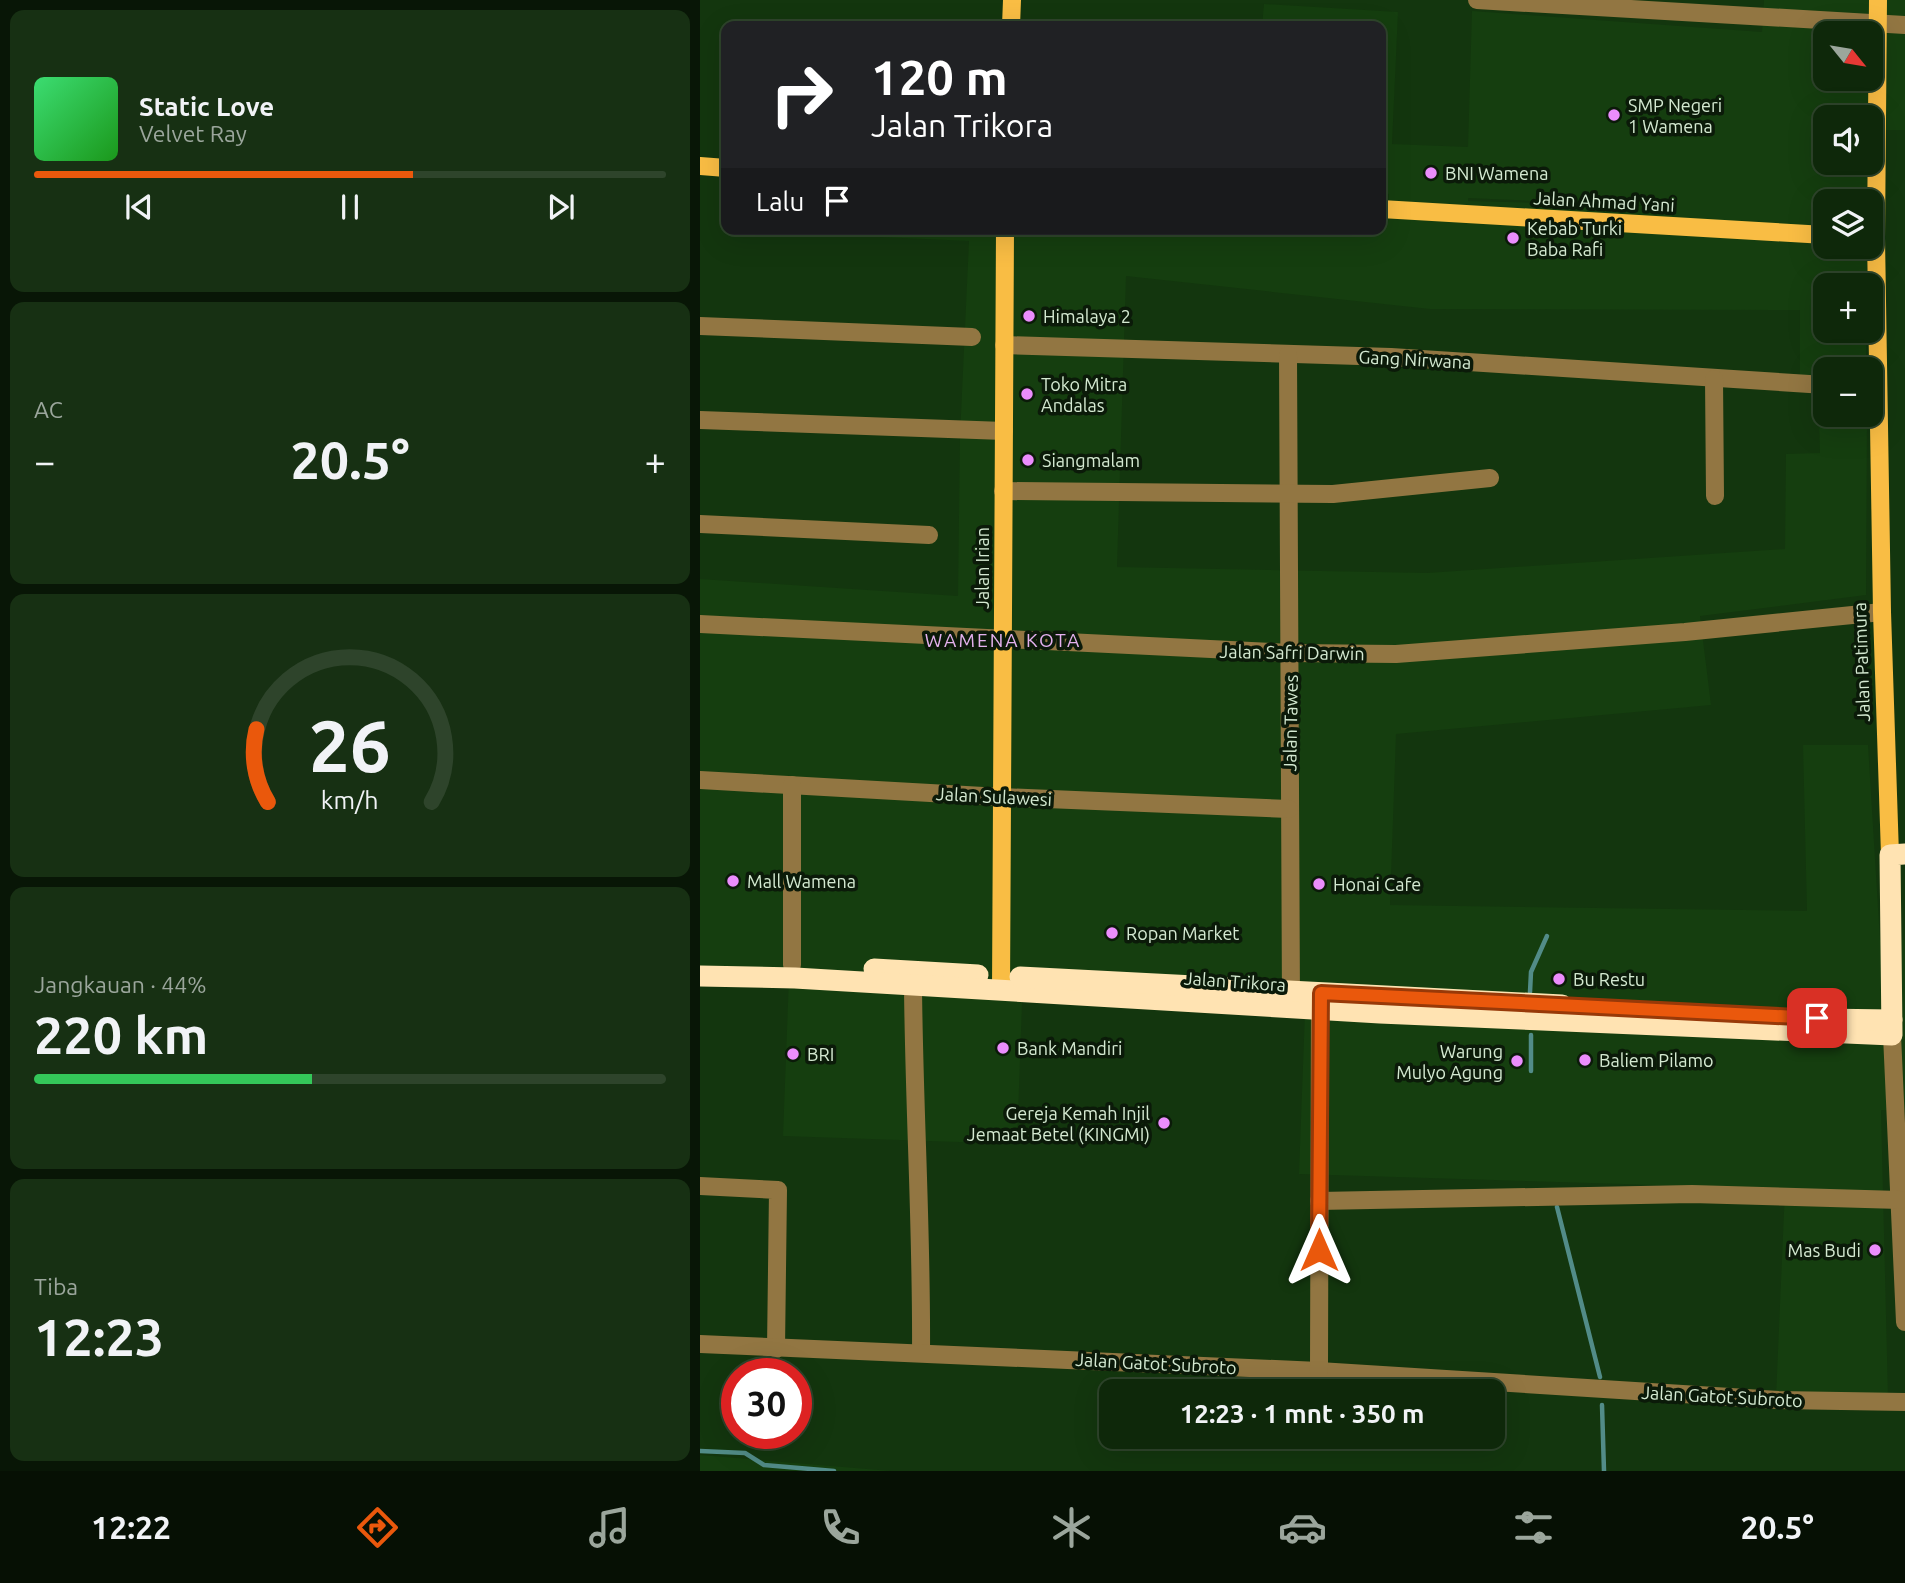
<!DOCTYPE html>
<html lang="id">
<meta charset="utf-8">
<style>
body{margin:0;font-family:Ubuntu,sans-serif;background:#173013;color:#f1f3f6;height:100vh;display:flex;flex-direction:column;font-size:26px;white-space:nowrap}
*{box-sizing:border-box;margin:0}
p{font-size:23px;color:#9ba69c}
.icon{flex:none;width:38px;height:38px;fill:none;stroke:currentColor;stroke-width:2;stroke-linecap:round;stroke-linejoin:round}
.map{position:relative;flex:1;overflow:hidden}
.drawer{display:flex;flex-direction:column;gap:10px;padding:10px;background:#081606;width:700px}
.drawer>*{flex:none}
.guide{position:absolute;left:21px;top:21px;width:665px;height:214px;border-radius:14px;box-shadow:0 7px 28px #0002,0 0 0 2px #2e442b;background:#202124;color:#fff;overflow:hidden}
.needle{width:46px;rotate:120deg}
.fabs{position:absolute;left:1113px;top:21px;display:grid;gap:14px}
.fabs a{display:grid;place-items:center;width:70px;height:70px;border-radius:14px;background:#0e280a;box-shadow:0 7px 28px #0002,0 0 0 2px #2e442b;font-size:35px}
.speed{position:absolute;left:21px;top:1358px;display:flex;gap:14px;font-size:35px;font-weight:700;text-align:center}
.speed>*{display:grid;place-content:center;width:91px;height:91px;border-radius:50%;background:#0e280a;box-shadow:0 7px 28px #0002,0 0 0 2px #2e442b;line-height:1}
.speed .limit{border:10px solid #d22;background:#fff;color:#111}
.pin{position:absolute;display:grid;place-items:center;width:60px;height:60px;color:#fff;margin:-30px;border-radius:14px;box-shadow:0 4px 10px #0006}
.me{position:absolute;width:77px;margin:-38px;rotate:0deg;stroke-linejoin:round;filter:drop-shadow(0 0 5px #0008)}
.turn{display:flex;align-items:center;gap:24px;height:147px;padding:0 35px;font-size:32px}
.turn .icon{width:91px;height:91px;stroke-width:2.5}
.turn b{display:block;font-size:49px;line-height:60px}
.then{display:flex;align-items:center;height:66px;padding:0 35px;background:#0003;gap:14px;font-size:26px}
.big{font-size:52px;font-weight:700;line-height:1.1}
.drawer .widget{flex:1;display:flex;flex-direction:column;justify-content:center;gap:10px;min-width:0;padding:0 24px;border-radius:14px;background:#173013}
.drawer .dial{align-items:center;gap:0}
.dial svg{height:182px;overflow:visible;fill:none;stroke:#2e442b;stroke-width:7;stroke-linecap:round;text-anchor:middle}
.dial text{fill:#f1f3f6;stroke:none}
.song{display:flex;align-items:center;gap:21px}
.cover{width:84px;height:84px;border-radius:10px;background:linear-gradient(135deg,hsl(140 70% 55%),hsl(120 70% 35%))}
.played{height:7px;border-radius:4px;background:linear-gradient(90deg,#ea580c 60%,#2e442b 60%)}
.keys{display:flex;justify-content:space-around;direction:ltr}
.heat{display:flex;justify-content:space-between;align-items:center;font-size:38px;direction:ltr}
.charge{height:10px;border-radius:5px;background:linear-gradient(90deg,#34c759 44%,#2e442b 0)}
.trip{position:absolute;left:399px;top:1379px;width:406px;height:70px;border-radius:14px;background:#0e280a;box-shadow:0 7px 28px #0002,0 0 0 2px #2e442b;font-weight:700;line-height:70px;text-align:center}
.menu{display:flex;height:112px;justify-content:space-around;align-items:center;background:#061004;color:#9ba69c}
.menu .icon{width:49px;height:49px}
.menu .current{color:#ea580c}
.menu b{font-size:32px;color:#f1f3f6}
main{display:flex;flex:1;min-height:0}
.map>svg:first-child{display:block}
.built{fill:#153e0f;fill-rule:evenodd}
.lines{fill:none;stroke-linecap:round;stroke-linejoin:round}
.stream{stroke:#528c88;stroke-width:4.5}
.minor{stroke:#927642;stroke-width:18}
.major{stroke:#f9bd44;stroke-width:18}
.highway{stroke:#ffe3b2;stroke-width:21}
.route-casing{stroke:#983908;stroke-width:18}
.route{stroke:#ea580c;stroke-width:12}
.poi-dot{fill:#eb8dfc;stroke:#0b1a09;stroke-width:2.5}
.labels{text-anchor:middle;dominant-baseline:central;stroke-width:7;stroke-linejoin:round;paint-order:stroke}
.poi-label{font-size:18px;fill:#d4e9d1;stroke:#0b1a09;text-anchor:start}
.street-label{font-size:18px;fill:#d4e9d1;stroke:#0b1a09}
.neighbourhood-label{font-size:19px;letter-spacing:2px;fill:#e4b1ee;stroke:#0b1a09}
</style>
<main>
<section class="drawer">
<div class="widget">
<div class="song"><i class="cover"></i><div><b>Static Love</b><p>Velvet Ray</p></div></div>
<div class="played"></div>
<div class="keys"><svg class="icon" aria-label="previous" viewBox="0 0 24 24"><path d="M18 5L8 12l10 7zM5 5v14"/></svg><svg class="icon" aria-label="pause" viewBox="0 0 24 24"><path d="M8 5v14M16 5v14"/></svg><svg class="icon" aria-label="next" viewBox="0 0 24 24"><path d="M6 5l10 7-10 7zM19 5v14"/></svg></div>
</div>
<div class="widget"><p>AC</p>
<div class="heat"><a>−</a><b class="big">20.5°</b><a>+</a></div>
</div>
<div class="widget dial"><svg viewBox="0 0 100 80">
<path d="M14 69A42 42 0 1 1 86 69"/>
<path d="M14 69A42 42 0 0 1 9 37" stroke="#ea580c"/>
<text x="50" y="56" font-size="32" font-weight="700">26</text>
<text x="50" y="72" font-size="11">km/h</text>
</svg></div>
<div class="widget"><p>Jangkauan · 44%</p><b class="big">220 km</b><div class="charge"></div></div>
<div class="widget"><p>Tiba</p><b class="big">12:23</b></div>
</section>
<div class="map">
<svg width="1205" height="1471" viewBox="0 0 1205 1471">
<rect width="100%" height="100%" fill="#13360e"/>
<g class="built">
<path d="M1064 0H1205V130H1171V117H1125V163H1167V201H1125V247H1167V285H1125V331H1166V369H1125V375H1100V310L730 309 426 276 417 567 727 573 1085 549 1086 454 1120 453 1118 392H1125V415H1167L1166 595 1000 616 1011 705 696 734 690 905 1107 911 1103 745H1168L1180 940H1205V1111L1181 1110 1188 1397H1076L1085 1189 599 1174 606 984 323 975 317 1144 83 1136 89 977 0 973V579L258 596 260 436 269 241 69 232V229H681V222H688L689 194 681 193V26H562L564 4 698 12 692 144 768 147 772 11 1062 32ZM1125 33H1171V79H1125ZM768 198 953 206 768 201Z"/>
<polygon points="0,1455 191,1471 0,1471"/>
</g>
<g class="lines">
<g class="stream">
<polyline points="830,992 831,972 847,936"/>
<polyline points="831,1071 831,1035"/>
<polyline points="857,1207 900,1377"/>
<polyline points="902,1405 904,1471"/>
<polyline points="0,1451 45,1453 64,1465 134,1471"/>
</g>
<g class="minor">
<polyline points="777,0 1205,25"/>
<polyline points="0,326 272,337"/>
<polyline points="304,345 691,357 1125,385"/>
<polyline points="588,355 591,1004"/>
<polyline points="1014,379 1015,496"/>
<polyline points="0,420 304,431"/>
<polyline points="303,491 633,494 790,478"/>
<polyline points="0,524 229,535"/>
<polyline points="0,624 591,653 696,654 985,632 1182,612"/>
<polyline points="0,780 301,797 589,809"/>
<polyline points="92,965 92,785"/>
<path d="M213 986C214 1108 222 1230 221 1352"/>
<polyline points="1192,1035 1205,1322"/>
<polyline points="0,1186 78,1190 76,1349"/>
<polyline points="619,1201 992,1194 1200,1200"/>
<polyline points="0,1344 619,1371 1078,1400 1205,1402"/>
<polyline points="619,1371 620,997"/>
</g>
<g class="major">
<polyline points="1178,0 1176,238 1182,612 1190,855"/>
<polyline points="311,26 312,0"/>
<polyline points="0,166 26,168"/>
<polyline points="681,209 1125,235"/>
<polyline points="301,991 305,229"/>
</g>
<g class="highway">
<polyline points="174,969 278,975"/>
<polyline points="0,976 95,978 680,1013 1192,1035 1190,855 1205,854"/>
<polyline points="320,977 862,1005"/>
<polyline points="1121,1019 1192,1020"/>
</g>
</g>
<g class="lines">
<defs>
<polyline id="route" points="619,1250 621,993 1117,1018"/>
</defs>
<use href="#route" class="route-casing"/>
<use href="#route" class="route"/>
</g>
<g class="poi-dot">
<circle cx="914" cy="115" r="7"/>
<circle cx="731" cy="173" r="7"/>
<circle cx="813" cy="238" r="7"/>
<circle cx="329" cy="316" r="7"/>
<circle cx="327" cy="394" r="7"/>
<circle cx="328" cy="460" r="7"/>
<circle cx="33" cy="881" r="7"/>
<circle cx="619" cy="884" r="7"/>
<circle cx="412" cy="933" r="7"/>
<circle cx="859" cy="979" r="7"/>
<circle cx="303" cy="1048" r="7"/>
<circle cx="93" cy="1054" r="7"/>
<circle cx="885" cy="1060" r="7"/>
<circle cx="817" cy="1061" r="7"/>
<circle cx="464" cy="1123" r="7"/>
<circle cx="1175" cy="1250" r="7"/>
</g>
<g class="labels">
<g class="poi-label">
<text x="928" y="105">SMP Negeri<tspan x="928" dy="21">1 Wamena</tspan></text>
<text x="745" y="173">BNI Wamena</text>
<text x="827" y="228">Kebab Turki<tspan x="827" dy="21">Baba Rafi</tspan></text>
<text x="343" y="316">Himalaya 2</text>
<text x="341" y="384">Toko Mitra<tspan x="341" dy="21">Andalas</tspan></text>
<text x="342" y="460">Siangmalam</text>
<text x="47" y="881">Mall Wamena</text>
<text x="633" y="884">Honai Cafe</text>
<text x="426" y="933">Ropan Market</text>
<text x="873" y="979">Bu Restu</text>
<text x="317" y="1048">Bank Mandiri</text>
<text x="803" y="1051" text-anchor="end">Warung<tspan x="803" dy="21">Mulyo Agung</tspan></text>
<text x="107" y="1054">BRI</text>
<text x="899" y="1060">Baliem Pilamo</text>
<text x="450" y="1113" text-anchor="end">Gereja Kemah Injil<tspan x="450" dy="21">Jemaat Betel (KINGMI)</tspan></text>
<text x="1161" y="1250" text-anchor="end">Mas Budi</text>
</g>
<g class="street-label">
<text transform="translate(904 201) rotate(3)">Jalan Ahmad Yani</text>
<text transform="translate(715 359) rotate(3)">Gang Nirwana</text>
<text transform="translate(282 568) rotate(-90)">Jalan Irian</text>
<text transform="translate(592 652) rotate(1)">Jalan Safri Darwin</text>
<text transform="translate(1161 662) rotate(-92)">Jalan Patimura</text>
<text transform="translate(590 723) rotate(-89)">Jalan Tawes</text>
<text transform="translate(294 796) rotate(3)">Jalan Sulawesi</text>
<text transform="translate(535 981) rotate(4)">Jalan Trikora</text>
<text transform="translate(456 1363) rotate(3)">Jalan Gatot Subroto</text>
<text transform="translate(1022 1396) rotate(3)">Jalan Gatot Subroto</text>
</g>
<g class="neighbourhood-label">
<text x="303" y="640">WAMENA KOTA</text>
</g>
</g>
</svg>
<div class="fabs">
<a><svg class="needle" viewBox="-14 -14 28 28"><path d="M0-13l5 13h-10z" fill="#e53935"/><path d="M0 13l5-13h-10z" fill="#9ba69c"/></svg></a>
<a><svg class="icon" aria-label="sound" viewBox="0 0 24 24"><path d="M4 9h4l5-4v14l-5-4H4zM17 9q2 3 0 6"/></svg></a>
<a><svg class="icon" aria-label="layers" viewBox="0 0 24 24"><path d="M12 4l9 5-9 5-9-5zM3 14l9 5 9-5"/></svg></a>
<a>+</a>
<a>−</a>
</div>
<div class="speed"><div class="limit">30</div></div>
<div class="pin" style="left:1117px;top:1018px;background:#d93025"><svg class="icon" aria-label="arrive" viewBox="0 0 24 24"><path d="M6 21V4h12l-3 4 3 4H6"/></svg></div>
<svg class="me" style="left:619px;top:1250px" viewBox="-20 -20 40 40"><path d="M0-17L14 15 0 8-14 15z" fill="#ea580c" stroke="#fff" stroke-width="4"/></svg>
<div class="trip">12:23 · 1 mnt · 350 m</div>
<div class="guide">
<div class="turn"><svg class="icon" aria-label="right" viewBox="0 0 24 24"><path d="M7 20v-9h11M14 6l5 5-5 5"/></svg><div><b>120 m</b>Jalan Trikora</div></div>
<div class="then">Lalu<svg class="icon" aria-label="arrive" viewBox="0 0 24 24"><path d="M6 21V4h12l-3 4 3 4H6"/></svg></div>
</div>
</div>
</main>
<nav class="menu">
<b>12:22</b>
<svg class="icon current" aria-label="directions" viewBox="0 0 24 24"><path d="M12 3l9 9-9 9-9-9zM9 14v-3h6M13 9l2 2-2 2"/></svg>
<svg class="icon" aria-label="music" viewBox="0 0 24 24"><path d="M9 18V5l10-2v13"/><circle cx="6" cy="18" r="3"/><circle cx="16" cy="16" r="3"/></svg>
<svg class="icon" aria-label="phone" viewBox="0 0 24 24"><path d="M5 4h4l2 5-3 2q2 4 5 5l2-3 5 2v4C11 20 4 13 5 4z"/></svg>
<svg class="icon" aria-label="climate" viewBox="0 0 24 24"><path d="M12 3v18M4 7l16 10M4 17L20 7"/></svg>
<svg class="icon" aria-label="car" viewBox="0 0 24 24"><path d="M5 17H2v-5l4-1 3-4h7l3 4 3 1v5h-3M9 17h6M6 11h13"/><circle cx="7" cy="17" r="2"/><circle cx="17" cy="17" r="2"/></svg>
<svg class="icon" aria-label="filters" viewBox="0 0 24 24"><path d="M4 7h16M4 17h16"/><circle cx="9" cy="7" r="2"/><circle cx="15" cy="17" r="2"/></svg>
<b>20.5°</b>
</nav>
